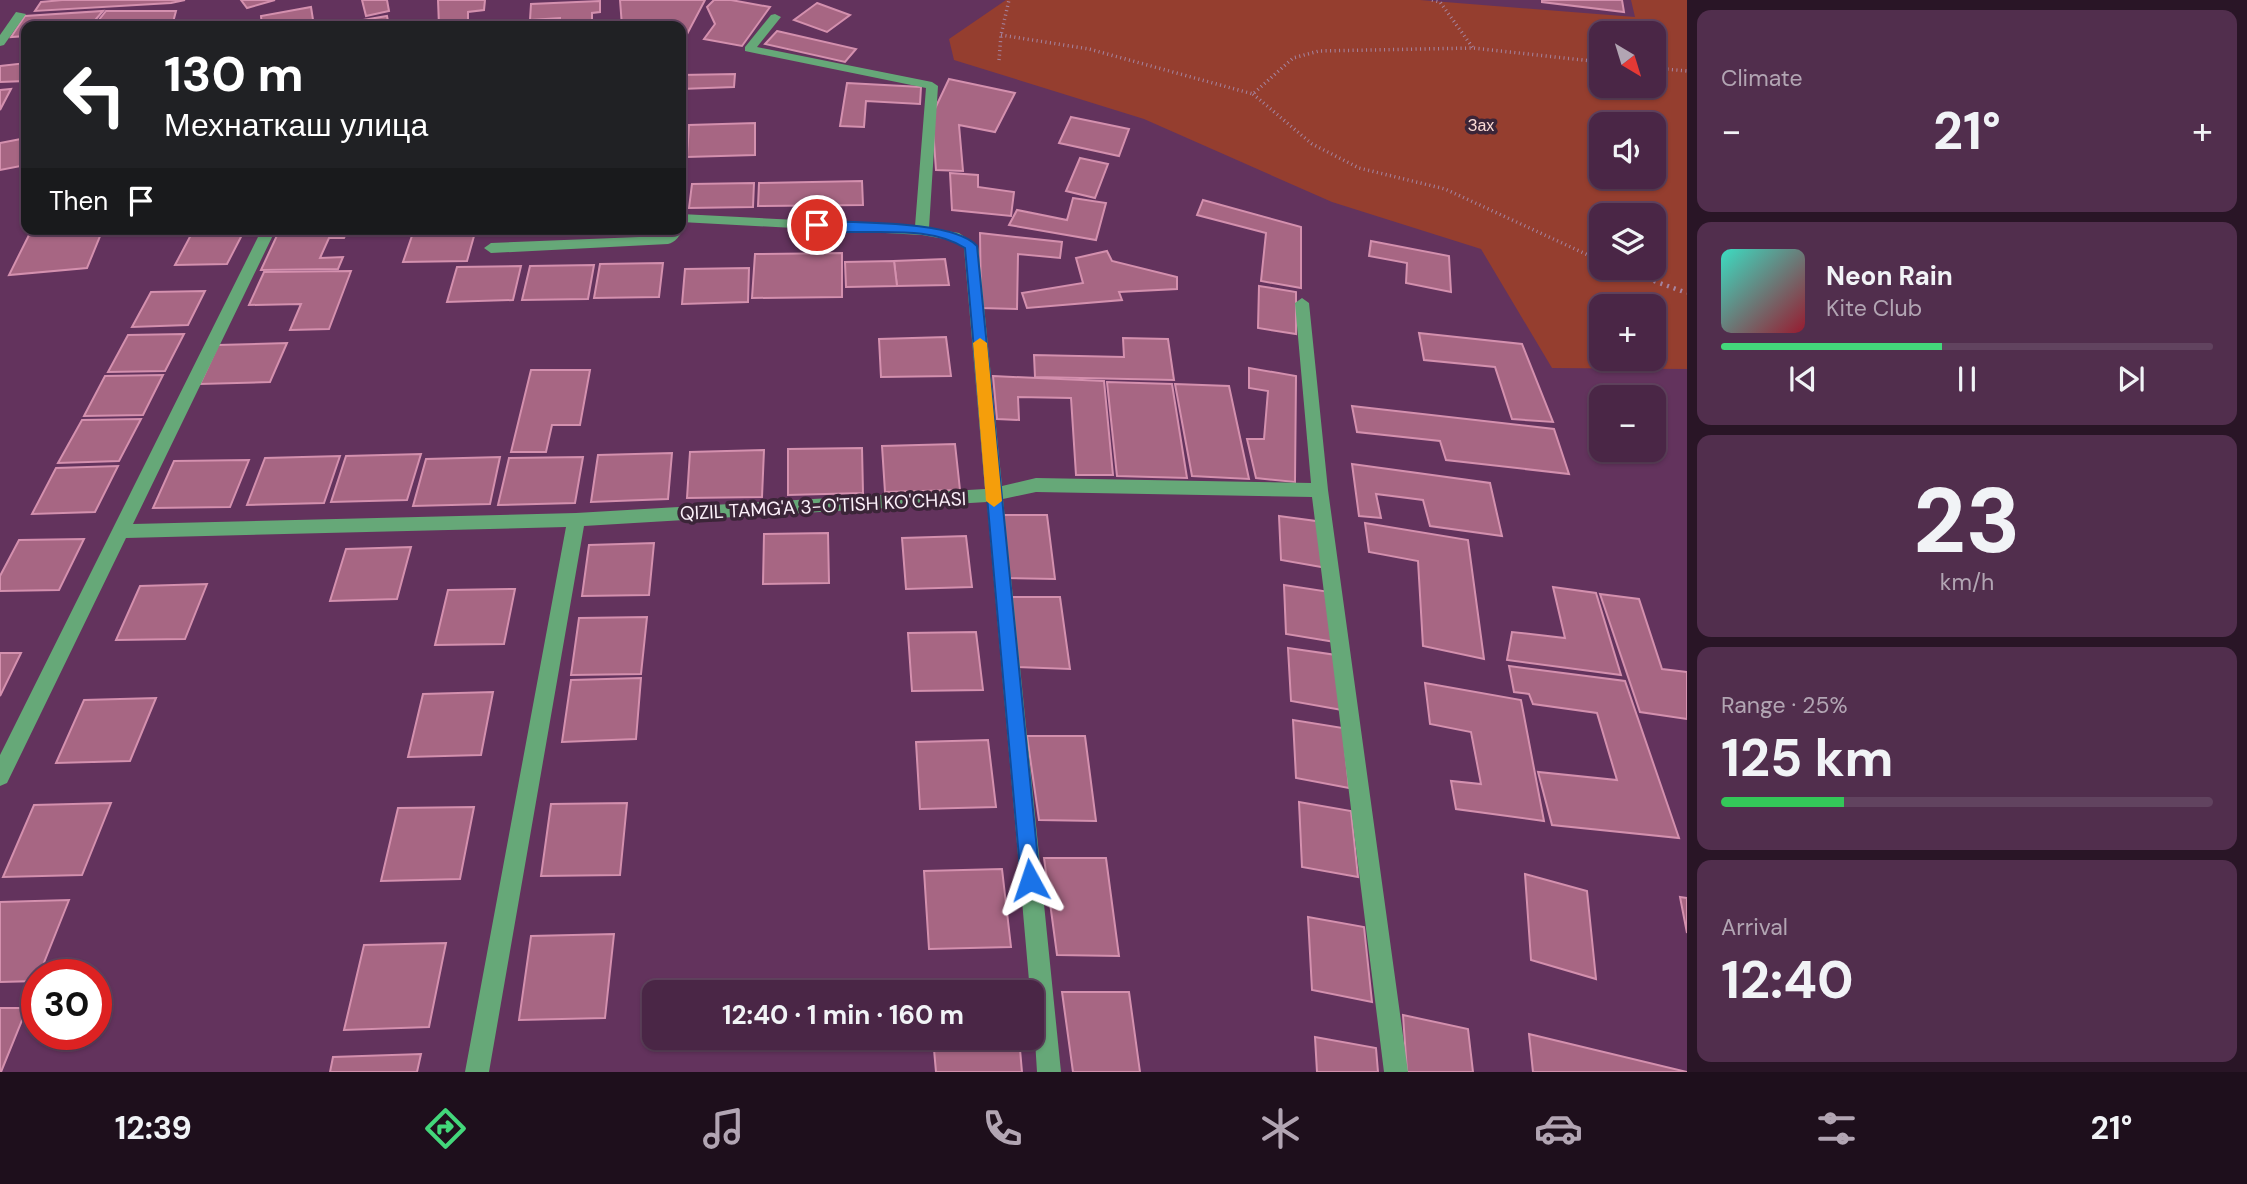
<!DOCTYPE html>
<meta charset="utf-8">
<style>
body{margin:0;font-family:"DM Sans",sans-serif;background:#512e4d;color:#f1f3f6;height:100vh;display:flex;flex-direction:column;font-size:26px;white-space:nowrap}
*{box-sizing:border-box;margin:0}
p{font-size:23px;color:#b2a5b3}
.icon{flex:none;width:38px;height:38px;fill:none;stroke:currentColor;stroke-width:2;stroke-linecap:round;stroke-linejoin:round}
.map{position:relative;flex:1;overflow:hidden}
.panel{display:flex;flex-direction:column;gap:10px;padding:10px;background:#291526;width:560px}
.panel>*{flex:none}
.guide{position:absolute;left:21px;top:21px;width:665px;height:214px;border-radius:14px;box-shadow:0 2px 5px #0004,0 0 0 2px #61435f;background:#202124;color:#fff;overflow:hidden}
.needle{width:46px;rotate:142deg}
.buttons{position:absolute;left:1589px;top:21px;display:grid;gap:14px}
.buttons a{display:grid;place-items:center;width:77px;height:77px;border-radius:14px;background:#4a2646;box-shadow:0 2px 5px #0004,0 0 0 2px #61435f;font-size:35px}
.speed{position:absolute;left:21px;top:959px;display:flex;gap:14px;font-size:35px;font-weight:700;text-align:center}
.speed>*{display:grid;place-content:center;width:91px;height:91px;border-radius:50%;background:#4a2646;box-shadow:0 2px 5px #0004,0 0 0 2px #61435f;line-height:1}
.speed .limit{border:10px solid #d22;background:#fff;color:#111}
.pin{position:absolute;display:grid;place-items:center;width:60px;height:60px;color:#fff;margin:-30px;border:4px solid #fff;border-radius:50%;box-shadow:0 2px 7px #0007}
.me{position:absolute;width:77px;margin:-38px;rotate:355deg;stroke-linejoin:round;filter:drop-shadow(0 0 5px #0008)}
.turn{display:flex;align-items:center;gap:24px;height:147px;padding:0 28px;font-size:32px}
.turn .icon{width:91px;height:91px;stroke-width:2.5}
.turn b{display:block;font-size:49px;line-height:60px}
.then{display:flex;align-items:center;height:66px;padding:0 28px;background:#0003;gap:14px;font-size:26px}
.big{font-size:52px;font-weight:700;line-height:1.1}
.panel .widget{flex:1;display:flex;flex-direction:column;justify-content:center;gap:10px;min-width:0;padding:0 24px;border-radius:14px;background:#512e4d}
.panel .dial{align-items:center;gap:0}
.dial b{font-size:91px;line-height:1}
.song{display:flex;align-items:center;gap:21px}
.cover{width:84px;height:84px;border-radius:10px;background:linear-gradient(135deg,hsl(170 70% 55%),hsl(350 70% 35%))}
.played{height:7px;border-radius:4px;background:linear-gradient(90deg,#43d77b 45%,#61435f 45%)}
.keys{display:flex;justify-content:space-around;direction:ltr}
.heat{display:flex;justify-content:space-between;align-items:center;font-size:38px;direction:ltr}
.charge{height:10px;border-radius:5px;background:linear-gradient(90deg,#34c759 25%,#61435f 0)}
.trip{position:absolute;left:642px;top:980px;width:402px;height:70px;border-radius:14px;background:#4a2646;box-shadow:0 2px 5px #0004,0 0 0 2px #61435f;font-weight:700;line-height:70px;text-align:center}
.menu{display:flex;height:112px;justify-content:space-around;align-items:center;background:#1e0f1c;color:#b2a5b3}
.menu .icon{width:49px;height:49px}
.menu .current{color:#43d77b}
.menu b{font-size:32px;color:#f1f3f6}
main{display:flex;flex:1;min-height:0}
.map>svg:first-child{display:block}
.green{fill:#953e2f;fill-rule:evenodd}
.building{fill:#a76683;stroke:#d490ae;stroke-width:2}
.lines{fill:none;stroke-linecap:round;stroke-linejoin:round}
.path-far1{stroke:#a685a1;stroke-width:3.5;stroke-dasharray:1 3.5;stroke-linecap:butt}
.path{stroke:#a685a1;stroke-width:4.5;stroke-dasharray:2 5;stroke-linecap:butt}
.minor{fill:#66a878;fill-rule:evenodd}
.route{fill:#1a73e8;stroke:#114b97;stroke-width:2}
.slow{fill:#f59e0b}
.labels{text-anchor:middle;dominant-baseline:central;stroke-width:7;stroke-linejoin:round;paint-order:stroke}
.far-park-label{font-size:16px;fill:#fcdbd5;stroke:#3b2538}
.street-label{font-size:19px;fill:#fcf0fa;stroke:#3b2538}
</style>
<main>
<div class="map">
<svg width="1687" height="1072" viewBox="0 0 1687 1072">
<rect width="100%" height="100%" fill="#63335d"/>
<path class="green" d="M1006 0H1420L1635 17 1631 0H1687V369L1552 368 1481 249 1332 202 1144 119 954 60 949 39ZM1601 33H1654V86H1601ZM1601 124H1654V177H1601ZM1601 215H1654V268H1601ZM1601 306H1654V359H1601Z"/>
<g class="building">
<polygon points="62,0 185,0 171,3 35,11 41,2"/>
<polygon points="241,0 275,0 247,8"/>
<polygon points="362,0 387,0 389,11 366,16"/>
<polygon points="438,0 485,0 484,10 468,12 468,26 439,26"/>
<polygon points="620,0 705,0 685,38 681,38 681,26 622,26"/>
<polygon points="714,0 731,0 770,7 742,46 704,39 715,24 707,7"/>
<polygon points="1542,0 1622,0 1624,12 1542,2"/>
<polygon points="600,1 600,12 592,13 592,26 560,26 560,18 530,20 531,4"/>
<polygon points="817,3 850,15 827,32 794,20"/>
<polygon points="311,7 314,26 262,26 261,16"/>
<polygon points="103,11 90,26 26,26 26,36 11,37 25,16"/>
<polygon points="106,11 176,11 172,26 94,26"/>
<polygon points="387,16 389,26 328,26"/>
<polygon points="777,31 856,49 845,62 765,44"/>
<polygon points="26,63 26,81 0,82 0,66"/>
<polygon points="735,74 734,87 681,89 681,75"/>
<polygon points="949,79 1015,93 995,132 959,125 963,171 936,170 932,115"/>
<polygon points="847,83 921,87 920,104 866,101 864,127 840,126"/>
<polygon points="11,89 0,110 0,90"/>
<polygon points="1071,117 1129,129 1119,156 1059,143"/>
<polygon points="755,123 755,155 687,157 689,125"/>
<polygon points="26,138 26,165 0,170 0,143"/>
<polygon points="1080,158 1108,164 1095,198 1066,191"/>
<polygon points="950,173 978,175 978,187 1014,192 1011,216 952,210"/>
<polygon points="862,181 863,205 758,206 759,183"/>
<polygon points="754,183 753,207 689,208 692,184"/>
<polygon points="1073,198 1106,203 1096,240 1009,225 1017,210 1067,220"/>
<polygon points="1203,200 1301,227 1301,288 1261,281 1266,233 1197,215"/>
<polygon points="32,229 103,229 87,268 9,275"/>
<polygon points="280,229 348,229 344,238 329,238 320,258 343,257 338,269 261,270"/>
<polygon points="476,229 467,261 403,262 414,230"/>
<polygon points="192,233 243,233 227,264 175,265"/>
<polygon points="980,233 1062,242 1060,258 1018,254 1017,309 981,308"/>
<polygon points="1371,241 1449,256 1451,292 1406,283 1407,263 1369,256"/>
<polygon points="1107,251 1112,261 1177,277 1177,289 1119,292 1122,300 1027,308 1022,293 1083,283 1076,258"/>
<polygon points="842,253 842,297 752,298 755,254"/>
<polygon points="945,259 949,285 897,286 894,261"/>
<polygon points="894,261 897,286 846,287 845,262"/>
<polygon points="663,263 659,297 594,298 600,264"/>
<polygon points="594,265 588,299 522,300 530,266"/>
<polygon points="521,266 513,300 447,302 457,267"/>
<polygon points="749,268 748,302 682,304 685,269"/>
<polygon points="351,271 329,329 290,330 301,304 249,305 264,272"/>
<polygon points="1259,286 1296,292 1296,334 1258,328"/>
<polygon points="205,291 188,325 132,327 151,292"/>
<polygon points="1419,333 1522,344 1553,422 1512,419 1495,367 1424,360"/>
<polygon points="184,334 165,371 108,372 128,335"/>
<polygon points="946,337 951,376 881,377 879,339"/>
<polygon points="1123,338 1168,339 1174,380 1035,377 1034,355 1124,357"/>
<polygon points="287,343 270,382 200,384 218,345"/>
<polygon points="1249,368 1296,376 1295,482 1256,478 1247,439 1264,439 1268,391 1249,388"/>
<polygon points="531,370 590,370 580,425 552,425 546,452 511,452"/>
<polygon points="163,375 143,415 84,416 105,376"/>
<polygon points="993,376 1104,381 1113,475 1076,475 1071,398 1018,397 1019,420 997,419"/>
<polygon points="1107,382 1172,384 1187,478 1117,476"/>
<polygon points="1175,384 1229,386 1249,479 1192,476"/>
<polygon points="1352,406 1554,429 1569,474 1446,460 1440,441 1357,432"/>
<polygon points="141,419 119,461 58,463 82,420"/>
<polygon points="955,444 960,490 885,492 882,446"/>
<polygon points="862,448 863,493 788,495 788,449"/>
<polygon points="764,450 762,497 687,498 690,452"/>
<polygon points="672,453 668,499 591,502 598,455"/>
<polygon points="421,454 407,500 331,502 346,456"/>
<polygon points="340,456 324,503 247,505 265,458"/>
<polygon points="500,457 490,504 413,506 426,459"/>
<polygon points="583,457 575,503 498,505 509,458"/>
<polygon points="249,460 230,507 153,508 174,461"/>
<polygon points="1352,464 1490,483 1502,536 1430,526 1423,500 1376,494 1381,518 1359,516"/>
<polygon points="118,466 95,512 32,514 56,468"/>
<polygon points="997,515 1047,515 1055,579 1005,578"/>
<polygon points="1279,516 1323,522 1327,568 1281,560"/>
<polygon points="1365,523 1468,540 1484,659 1423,646 1418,561 1369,552"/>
<polygon points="828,533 829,583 763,584 764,534"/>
<polygon points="966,536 972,587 906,589 902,538"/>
<polygon points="84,539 59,590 0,591 0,576 19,540"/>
<polygon points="654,543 649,595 582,596 589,545"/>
<polygon points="411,547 397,599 330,601 346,549"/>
<polygon points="207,584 185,639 116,640 140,586"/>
<polygon points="1284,585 1330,592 1335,642 1286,634"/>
<polygon points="1553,587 1596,593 1621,675 1507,660 1512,632 1565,638"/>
<polygon points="515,589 504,644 435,645 448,590"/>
<polygon points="1600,594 1639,599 1662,669 1687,672 1687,719 1640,712"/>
<polygon points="1007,597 1060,597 1070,669 1017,667"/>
<polygon points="647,617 641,674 571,675 579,618"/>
<polygon points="976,632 983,690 912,691 908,633"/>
<polygon points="1288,648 1336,655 1342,710 1291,701"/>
<polygon points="0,653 21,653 0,696"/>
<polygon points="1509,666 1625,681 1679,838 1552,825 1538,772 1617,780 1597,713 1533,704 1529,694 1514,692"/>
<polygon points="641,678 636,739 562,742 571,680"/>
<polygon points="1425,683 1521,700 1544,821 1456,809 1451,781 1481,784 1471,732 1430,724"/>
<polygon points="493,692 481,755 408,757 423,694"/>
<polygon points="156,698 130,761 56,763 84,700"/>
<polygon points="1293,720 1343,728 1349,788 1296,778"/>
<polygon points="1027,736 1085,736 1096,821 1039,820"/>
<polygon points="988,740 996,807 920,809 916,742"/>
<polygon points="1299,802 1351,811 1358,877 1302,867"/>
<polygon points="111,803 82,875 3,877 34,805"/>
<polygon points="627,803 620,875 541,876 551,804"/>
<polygon points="474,807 460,879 381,881 398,808"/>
<polygon points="1044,858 1106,858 1119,956 1057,955"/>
<polygon points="1002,869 1011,947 929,949 924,871"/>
<polygon points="1525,874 1587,891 1596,979 1531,960"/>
<polygon points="1680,897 1687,898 1687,933"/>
<polygon points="69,900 39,975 37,975 37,981 0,982 0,902"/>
<polygon points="1308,917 1364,927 1372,1002 1312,990"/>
<polygon points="614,934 605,1018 519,1020 531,936"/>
<polygon points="446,943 429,1027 344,1030 364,945"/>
<polygon points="1062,992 1129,992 1140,1072 1073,1072"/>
<polygon points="0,1008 27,1008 1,1072 0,1072"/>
<polygon points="1403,1015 1468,1029 1473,1072 1407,1072"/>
<polygon points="1529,1034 1687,1072 1533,1072"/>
<polygon points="1315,1037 1376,1048 1378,1072 1317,1072"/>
<polygon points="933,1038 1019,1038 1022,1072 936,1072"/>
<polygon points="421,1054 417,1072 330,1072 333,1057"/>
</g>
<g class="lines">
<g class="path-far1">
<polyline points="1432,0 1440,2 1473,48"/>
<polyline points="1001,35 1089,49 1253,94 1293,58 1319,51 1473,48 1601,62"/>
<polyline points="999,60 1001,35 1009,0"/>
<polyline points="1654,68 1687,71"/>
<polyline points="1253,94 1312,144 1359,168 1445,189 1601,261"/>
<polyline points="1619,268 1626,271"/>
</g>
<polyline class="path" points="1621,269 1687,293"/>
<g class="minor">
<polygon points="16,12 26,14 4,45 0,46 0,35"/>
<polygon points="775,14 781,17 757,47 932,82 938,86 929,228 959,233 978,246 1002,486 1036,478 1311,483 1295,303 1302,298 1309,303 1328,490 1408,1072 1384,1072 1312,497 1036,492 1003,499 1061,1072 1037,1072 1032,992 1030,992 987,502 584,526 489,1072 465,1072 566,527 126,538 7,783 0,786 0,755 262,229 276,229 133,524 576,513 985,489 964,248 950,240 922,235 681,222 681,214 915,226 926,88 745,51 745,47 771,15"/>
<path d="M681 226 684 229C680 235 675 243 668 244L491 253 484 248 491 243 664 236 669 229H681Z"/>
</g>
</g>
<path class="route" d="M817 221C854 223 954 220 977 246L1040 880 1037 887 1030 890 1023 887 1021 880 965 248C922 221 861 239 813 228L811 225Z"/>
<polygon class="slow" points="980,338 987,343 1002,501 994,507 986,501 973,343"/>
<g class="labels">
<g class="far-park-label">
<text x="1481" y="125">Зах</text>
</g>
<g class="street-label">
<text transform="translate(823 506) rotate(-3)">QIZIL TAMG'A 3-O'TISH KO'CHASI</text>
</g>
</g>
</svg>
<div class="buttons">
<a><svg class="needle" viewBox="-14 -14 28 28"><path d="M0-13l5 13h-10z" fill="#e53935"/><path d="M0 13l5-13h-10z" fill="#b2a5b3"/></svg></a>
<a><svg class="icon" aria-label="sound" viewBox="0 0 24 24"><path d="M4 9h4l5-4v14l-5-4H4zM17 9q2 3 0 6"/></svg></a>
<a><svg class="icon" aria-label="layers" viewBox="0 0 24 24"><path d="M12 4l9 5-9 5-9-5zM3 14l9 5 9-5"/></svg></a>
<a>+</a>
<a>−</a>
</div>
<div class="speed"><div class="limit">30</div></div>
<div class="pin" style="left:817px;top:225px;background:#d93025"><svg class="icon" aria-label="arrive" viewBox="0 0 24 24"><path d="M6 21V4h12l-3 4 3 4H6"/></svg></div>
<svg class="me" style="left:1030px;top:880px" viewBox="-20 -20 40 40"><path d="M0-17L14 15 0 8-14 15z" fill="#1a73e8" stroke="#fff" stroke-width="4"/></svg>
<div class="trip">12:40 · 1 min · 160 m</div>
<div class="guide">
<div class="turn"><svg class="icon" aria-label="left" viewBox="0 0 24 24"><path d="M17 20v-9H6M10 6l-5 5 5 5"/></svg><div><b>130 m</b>Мехнаткаш улица</div></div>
<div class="then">Then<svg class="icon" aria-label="arrive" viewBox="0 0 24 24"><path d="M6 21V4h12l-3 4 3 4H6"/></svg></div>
</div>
</div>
<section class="panel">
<div class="widget"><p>Climate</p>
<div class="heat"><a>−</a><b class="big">21°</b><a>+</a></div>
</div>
<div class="widget">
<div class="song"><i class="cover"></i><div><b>Neon Rain</b><p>Kite Club</p></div></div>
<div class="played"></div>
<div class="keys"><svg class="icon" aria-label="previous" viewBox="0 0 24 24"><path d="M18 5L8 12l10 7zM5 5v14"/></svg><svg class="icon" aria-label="pause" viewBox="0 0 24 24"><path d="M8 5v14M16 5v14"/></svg><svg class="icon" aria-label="next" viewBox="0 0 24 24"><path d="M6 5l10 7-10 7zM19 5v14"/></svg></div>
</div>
<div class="widget dial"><b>23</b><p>km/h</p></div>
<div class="widget"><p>Range · 25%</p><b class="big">125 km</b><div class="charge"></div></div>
<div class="widget"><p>Arrival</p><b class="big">12:40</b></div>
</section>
</main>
<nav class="menu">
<b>12:39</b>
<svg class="icon current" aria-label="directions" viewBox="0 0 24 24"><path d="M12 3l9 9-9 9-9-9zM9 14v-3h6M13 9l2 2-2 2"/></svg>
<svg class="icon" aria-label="music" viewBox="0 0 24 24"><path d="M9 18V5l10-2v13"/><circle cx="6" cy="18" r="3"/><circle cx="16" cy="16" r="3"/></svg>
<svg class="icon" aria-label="phone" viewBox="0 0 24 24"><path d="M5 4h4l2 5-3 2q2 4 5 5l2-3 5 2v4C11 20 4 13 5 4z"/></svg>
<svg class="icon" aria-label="climate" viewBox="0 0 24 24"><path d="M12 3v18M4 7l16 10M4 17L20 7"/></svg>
<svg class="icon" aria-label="car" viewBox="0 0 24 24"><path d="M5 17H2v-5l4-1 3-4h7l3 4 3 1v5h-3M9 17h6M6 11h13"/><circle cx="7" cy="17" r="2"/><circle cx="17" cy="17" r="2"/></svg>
<svg class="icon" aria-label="filters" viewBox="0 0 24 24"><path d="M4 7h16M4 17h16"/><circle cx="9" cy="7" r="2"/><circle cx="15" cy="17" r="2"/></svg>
<b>21°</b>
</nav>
